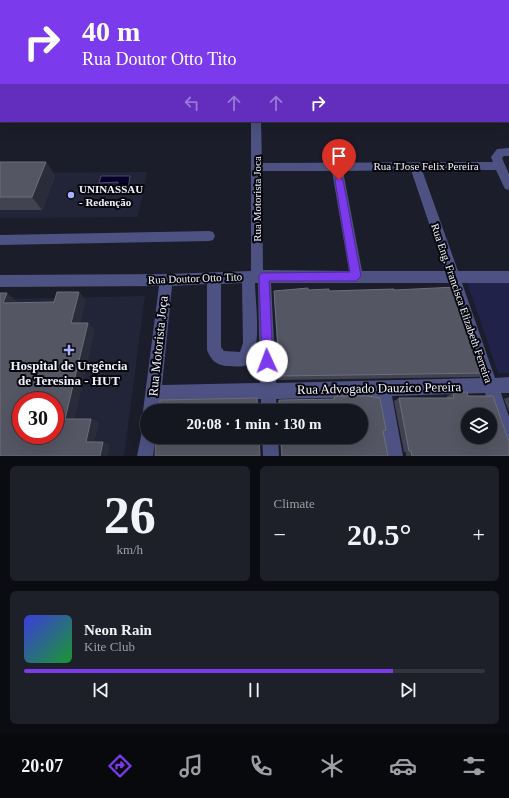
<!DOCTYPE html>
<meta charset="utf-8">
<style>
body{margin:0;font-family:"Times New Roman",serif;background:#1d1f29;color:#f1f3f6;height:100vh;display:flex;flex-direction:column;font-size:15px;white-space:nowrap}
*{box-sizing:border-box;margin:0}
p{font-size:13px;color:#9d9fa5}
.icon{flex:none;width:22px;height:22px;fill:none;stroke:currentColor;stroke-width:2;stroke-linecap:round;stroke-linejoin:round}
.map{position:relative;height:456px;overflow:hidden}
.sheet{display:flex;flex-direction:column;gap:10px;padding:10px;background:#0b0c12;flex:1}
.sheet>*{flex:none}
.top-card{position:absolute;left:0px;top:0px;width:509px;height:122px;box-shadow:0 4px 16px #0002,0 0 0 1px #33353e;background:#7c3aed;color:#fff;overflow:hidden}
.fabs{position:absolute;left:461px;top:408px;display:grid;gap:8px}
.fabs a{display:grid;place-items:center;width:36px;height:36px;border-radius:50%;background:#141620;box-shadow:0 4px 16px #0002,0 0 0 1px #33353e;font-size:20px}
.speed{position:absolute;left:12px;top:392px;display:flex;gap:8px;font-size:20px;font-weight:700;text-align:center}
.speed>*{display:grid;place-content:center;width:52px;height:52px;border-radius:50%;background:#141620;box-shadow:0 4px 16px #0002,0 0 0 1px #33353e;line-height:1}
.speed .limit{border:6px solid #d22;background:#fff;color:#111}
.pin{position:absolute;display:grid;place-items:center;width:34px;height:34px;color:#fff;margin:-41px -17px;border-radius:50% 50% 50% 0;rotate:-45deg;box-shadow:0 0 4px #0007}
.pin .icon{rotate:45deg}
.me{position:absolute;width:44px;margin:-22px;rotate:358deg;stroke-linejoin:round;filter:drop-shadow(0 0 3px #0008)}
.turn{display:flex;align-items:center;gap:14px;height:84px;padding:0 16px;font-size:18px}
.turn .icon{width:52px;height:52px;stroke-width:2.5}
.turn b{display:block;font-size:28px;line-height:34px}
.lanes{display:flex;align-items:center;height:38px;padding:0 16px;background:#0003;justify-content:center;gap:20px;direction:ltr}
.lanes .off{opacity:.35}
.big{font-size:30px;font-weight:700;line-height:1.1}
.sheet .card{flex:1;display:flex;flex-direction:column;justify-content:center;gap:6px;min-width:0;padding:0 14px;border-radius:6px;background:#1d1f29}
.sheet .dial{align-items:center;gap:0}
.dial b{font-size:52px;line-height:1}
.song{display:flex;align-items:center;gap:12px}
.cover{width:48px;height:48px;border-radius:6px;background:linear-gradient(135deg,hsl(240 70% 55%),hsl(130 70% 35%))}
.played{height:4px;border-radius:2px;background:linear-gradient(90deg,#7c3aed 80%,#33353e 80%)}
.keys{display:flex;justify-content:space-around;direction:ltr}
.heat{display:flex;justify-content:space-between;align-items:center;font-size:22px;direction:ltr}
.sheet .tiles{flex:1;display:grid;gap:10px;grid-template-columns:1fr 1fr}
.card:last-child{grid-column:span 2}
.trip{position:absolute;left:140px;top:404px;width:228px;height:40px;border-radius:20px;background:#141620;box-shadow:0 4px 16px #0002,0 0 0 1px #33353e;font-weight:700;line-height:40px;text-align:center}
.menu{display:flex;height:64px;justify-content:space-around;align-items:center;background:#08090d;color:#9d9fa5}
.menu .icon{width:28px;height:28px}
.menu .on{color:#7c3aed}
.menu b{font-size:18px;color:#f1f3f6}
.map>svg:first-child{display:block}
.built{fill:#222538;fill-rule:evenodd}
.green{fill:#202249}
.water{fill:#06002b;stroke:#4c496a}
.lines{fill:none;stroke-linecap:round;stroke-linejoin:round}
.minor{fill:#4d5282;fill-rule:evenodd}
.wall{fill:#414351}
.shaded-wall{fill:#2a2c3a}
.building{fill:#545663;stroke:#6c6e7b;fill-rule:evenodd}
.route{fill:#7c3aed;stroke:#51269a}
.poi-dot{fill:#a7b1fc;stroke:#07070d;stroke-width:1.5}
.labels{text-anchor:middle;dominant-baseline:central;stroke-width:4;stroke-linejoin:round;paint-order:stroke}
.street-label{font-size:11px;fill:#f0f2fc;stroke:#07070d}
.poi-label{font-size:11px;font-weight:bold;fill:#f0f2fc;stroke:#07070d;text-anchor:start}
.near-street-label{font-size:13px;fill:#f0f2fc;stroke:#07070d}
.near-poi-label{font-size:13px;font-weight:bold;fill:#f0f2fc;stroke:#07070d}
</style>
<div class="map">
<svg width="509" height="456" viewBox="0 0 509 456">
<rect width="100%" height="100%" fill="#1b1d2a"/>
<g class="built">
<polygon points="147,172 138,217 0,218 0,173"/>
<path d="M145 296 124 456H0V299ZM21 401H55V435H21Z"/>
</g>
<polygon class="green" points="466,279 509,279 509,373 498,373"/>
<polygon class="water" points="101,176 130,176 128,189 117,189 118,182 99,183"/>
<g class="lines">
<g class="minor">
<polygon points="37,0 45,0 36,1"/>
<rect x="252" y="0" width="8" height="1"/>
<polygon points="404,0 417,0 418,1 405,1"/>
<polygon points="431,0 439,0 440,1 432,1"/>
<rect x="0" y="20" width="1" height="4"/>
<polygon points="508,47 509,47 509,53 508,52"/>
<polygon points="1,67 1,74 0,75 0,68"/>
<path d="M251 121H261L262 163 493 162 491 157 497 149 509 148V156H504L502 158 509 174V190L505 189 496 170H422L458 271H509V283H462L495 378 509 377V393H501L509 417V448L503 446 485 393 392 396 403 456H387L377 397 276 399 277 411H261V399L160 401 159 411H147V417L143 411 159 286 0 287V275L166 274 251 271ZM411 170 445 271H362L343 171ZM262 171H332L349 271 263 270ZM242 283 243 343 240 352 224 351 221 347V284ZM255 283H258L260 383 162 385 172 286 207 284V350C211 360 216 365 227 366 234 366 243 368 248 364 263 354 255 299 255 283ZM271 283H449L480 378 276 383Z"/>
<polygon points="209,231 213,232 215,236 213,240 209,241 0,245 0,235"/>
<polygon points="147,429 147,437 156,437 153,456 137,456 142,431"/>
<polygon points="262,437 278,437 279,456 263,456"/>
</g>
</g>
<g class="wall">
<polygon points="442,0 509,0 509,47 508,46 508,1 443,1"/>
<polygon points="508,54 509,55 509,98 508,98"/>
<polygon points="0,162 46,162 55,176 42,210 0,210"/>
<polygon points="308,290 329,291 394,290 485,373 478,377 279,380 274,297 274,291"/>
<polygon points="453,393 468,396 509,456 406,456 406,452 404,452 394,401 399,398 447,398 447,396"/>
<polygon points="334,396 369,396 380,398 386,430 383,432 388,456 281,456 280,437 361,437 361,411 279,411 278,403 279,400 332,399"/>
<polygon points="509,397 509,412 504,399"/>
</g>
<g class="shaded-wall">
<polygon points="46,162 55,176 42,210 32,197"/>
<polygon points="79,292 86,300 79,330 71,323"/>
<polygon points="7,293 17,301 13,310 3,303"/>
<polygon points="88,323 95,330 74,422 65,419"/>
<polygon points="91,419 99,422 94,445 86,442"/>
<polygon points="103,442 110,444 108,456 100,456"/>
</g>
<g class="building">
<polygon points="463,0 509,0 509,28 508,28 508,1 464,1"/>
<polygon points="508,54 509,55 509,87 508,87"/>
<polygon points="0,162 46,162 32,197 0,197"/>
<polygon points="456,287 485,373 280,376 274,291 308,288 308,290 329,289 329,291 394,289 394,290"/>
<path d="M57 292H79L71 323H88L65 419H91L86 442H103L100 456H0V293H7L3 303 54 302ZM21 401H55V435H21Z"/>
<path d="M467 392 468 396H493L509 442V456H412L411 451H409L399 398H454L453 393ZM468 415H490V437H468Z"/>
<polygon points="334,396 369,396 380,398 386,430 383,431 388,456 282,456 281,437 361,437 361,411 280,411 279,400 335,399"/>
<polygon points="257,398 258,411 159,411 160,400"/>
<polygon points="156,437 259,437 260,456 155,456"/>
</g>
<polygon class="route" points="339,177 343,180 361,276 356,281 269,281 273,361 271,365 267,367 263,365 262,361 259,276 261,273 350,272 335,180"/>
<g class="poi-dot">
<circle cx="71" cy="195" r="4"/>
<path d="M67 344h4v4h4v4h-4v4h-4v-4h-4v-4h4z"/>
</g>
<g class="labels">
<g class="street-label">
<text x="426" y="166">Rua TJose Felix Pereira</text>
<text transform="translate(257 199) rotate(-90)">Rua Motorista Joca</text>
<text transform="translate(195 278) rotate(-2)">Rua Doutor Otto Tito</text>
<text transform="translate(462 303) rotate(71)">Rua Eng. Francisca Elizabeth Ferreira</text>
</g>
<g class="poi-label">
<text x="79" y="189">UNINASSAU<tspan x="79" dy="13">- Redenção</tspan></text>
</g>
<g class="near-street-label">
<text transform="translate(158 346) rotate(-84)">Rua Motorista Joça</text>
<text transform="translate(379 388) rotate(-1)">Rua Advogado Dauzico Pereira</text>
</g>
<g class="near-poi-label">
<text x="69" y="365">Hospital de Urgência<tspan x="69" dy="15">de Teresina - HUT</tspan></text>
</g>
</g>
</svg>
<div class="fabs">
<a><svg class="icon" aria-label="layers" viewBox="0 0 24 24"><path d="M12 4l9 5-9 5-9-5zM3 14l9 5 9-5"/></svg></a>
</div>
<div class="speed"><div class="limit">30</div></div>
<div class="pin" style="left:339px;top:180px;background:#d93025"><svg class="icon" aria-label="arrive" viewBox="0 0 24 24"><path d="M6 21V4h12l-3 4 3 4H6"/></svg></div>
<svg class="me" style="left:267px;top:361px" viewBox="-20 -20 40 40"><circle r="19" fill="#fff"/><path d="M0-13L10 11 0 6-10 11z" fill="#7c3aed"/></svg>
<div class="trip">20:08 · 1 min · 130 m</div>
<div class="top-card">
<div class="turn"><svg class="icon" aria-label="right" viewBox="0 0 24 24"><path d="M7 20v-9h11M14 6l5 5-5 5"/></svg><div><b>40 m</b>Rua Doutor Otto Tito</div></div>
<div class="lanes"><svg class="icon off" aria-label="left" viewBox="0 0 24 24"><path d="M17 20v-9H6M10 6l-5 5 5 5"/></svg><svg class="icon off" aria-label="ahead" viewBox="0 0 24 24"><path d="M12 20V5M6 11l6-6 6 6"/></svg><svg class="icon off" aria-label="ahead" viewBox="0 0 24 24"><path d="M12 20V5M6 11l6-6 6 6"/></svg><svg class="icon" aria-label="right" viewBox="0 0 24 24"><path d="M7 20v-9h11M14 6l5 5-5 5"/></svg></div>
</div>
</div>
<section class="sheet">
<div class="tiles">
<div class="card dial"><b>26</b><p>km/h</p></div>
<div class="card"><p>Climate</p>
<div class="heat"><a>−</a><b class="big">20.5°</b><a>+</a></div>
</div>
<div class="card">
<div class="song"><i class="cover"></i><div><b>Neon Rain</b><p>Kite Club</p></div></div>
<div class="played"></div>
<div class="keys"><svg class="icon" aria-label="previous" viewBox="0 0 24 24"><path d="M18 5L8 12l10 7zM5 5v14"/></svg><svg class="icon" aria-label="pause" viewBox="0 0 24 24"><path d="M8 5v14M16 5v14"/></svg><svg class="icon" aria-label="next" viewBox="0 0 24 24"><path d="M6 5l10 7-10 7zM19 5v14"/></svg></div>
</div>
</div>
</section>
<nav class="menu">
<b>20:07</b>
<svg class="icon on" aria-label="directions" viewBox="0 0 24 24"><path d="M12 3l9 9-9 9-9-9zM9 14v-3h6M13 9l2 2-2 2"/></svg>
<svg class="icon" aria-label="music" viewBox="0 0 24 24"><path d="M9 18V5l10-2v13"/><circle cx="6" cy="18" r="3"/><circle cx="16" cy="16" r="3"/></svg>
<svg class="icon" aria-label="phone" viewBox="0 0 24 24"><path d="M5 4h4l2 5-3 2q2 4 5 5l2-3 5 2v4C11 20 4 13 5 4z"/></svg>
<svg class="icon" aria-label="climate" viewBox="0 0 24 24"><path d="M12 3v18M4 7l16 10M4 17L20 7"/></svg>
<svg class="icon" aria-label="car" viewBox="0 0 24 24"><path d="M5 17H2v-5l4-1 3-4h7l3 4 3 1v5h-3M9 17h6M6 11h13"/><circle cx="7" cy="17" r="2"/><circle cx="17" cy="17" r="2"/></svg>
<svg class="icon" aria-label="filters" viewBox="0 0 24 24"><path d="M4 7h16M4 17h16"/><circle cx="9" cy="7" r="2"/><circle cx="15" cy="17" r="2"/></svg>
</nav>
